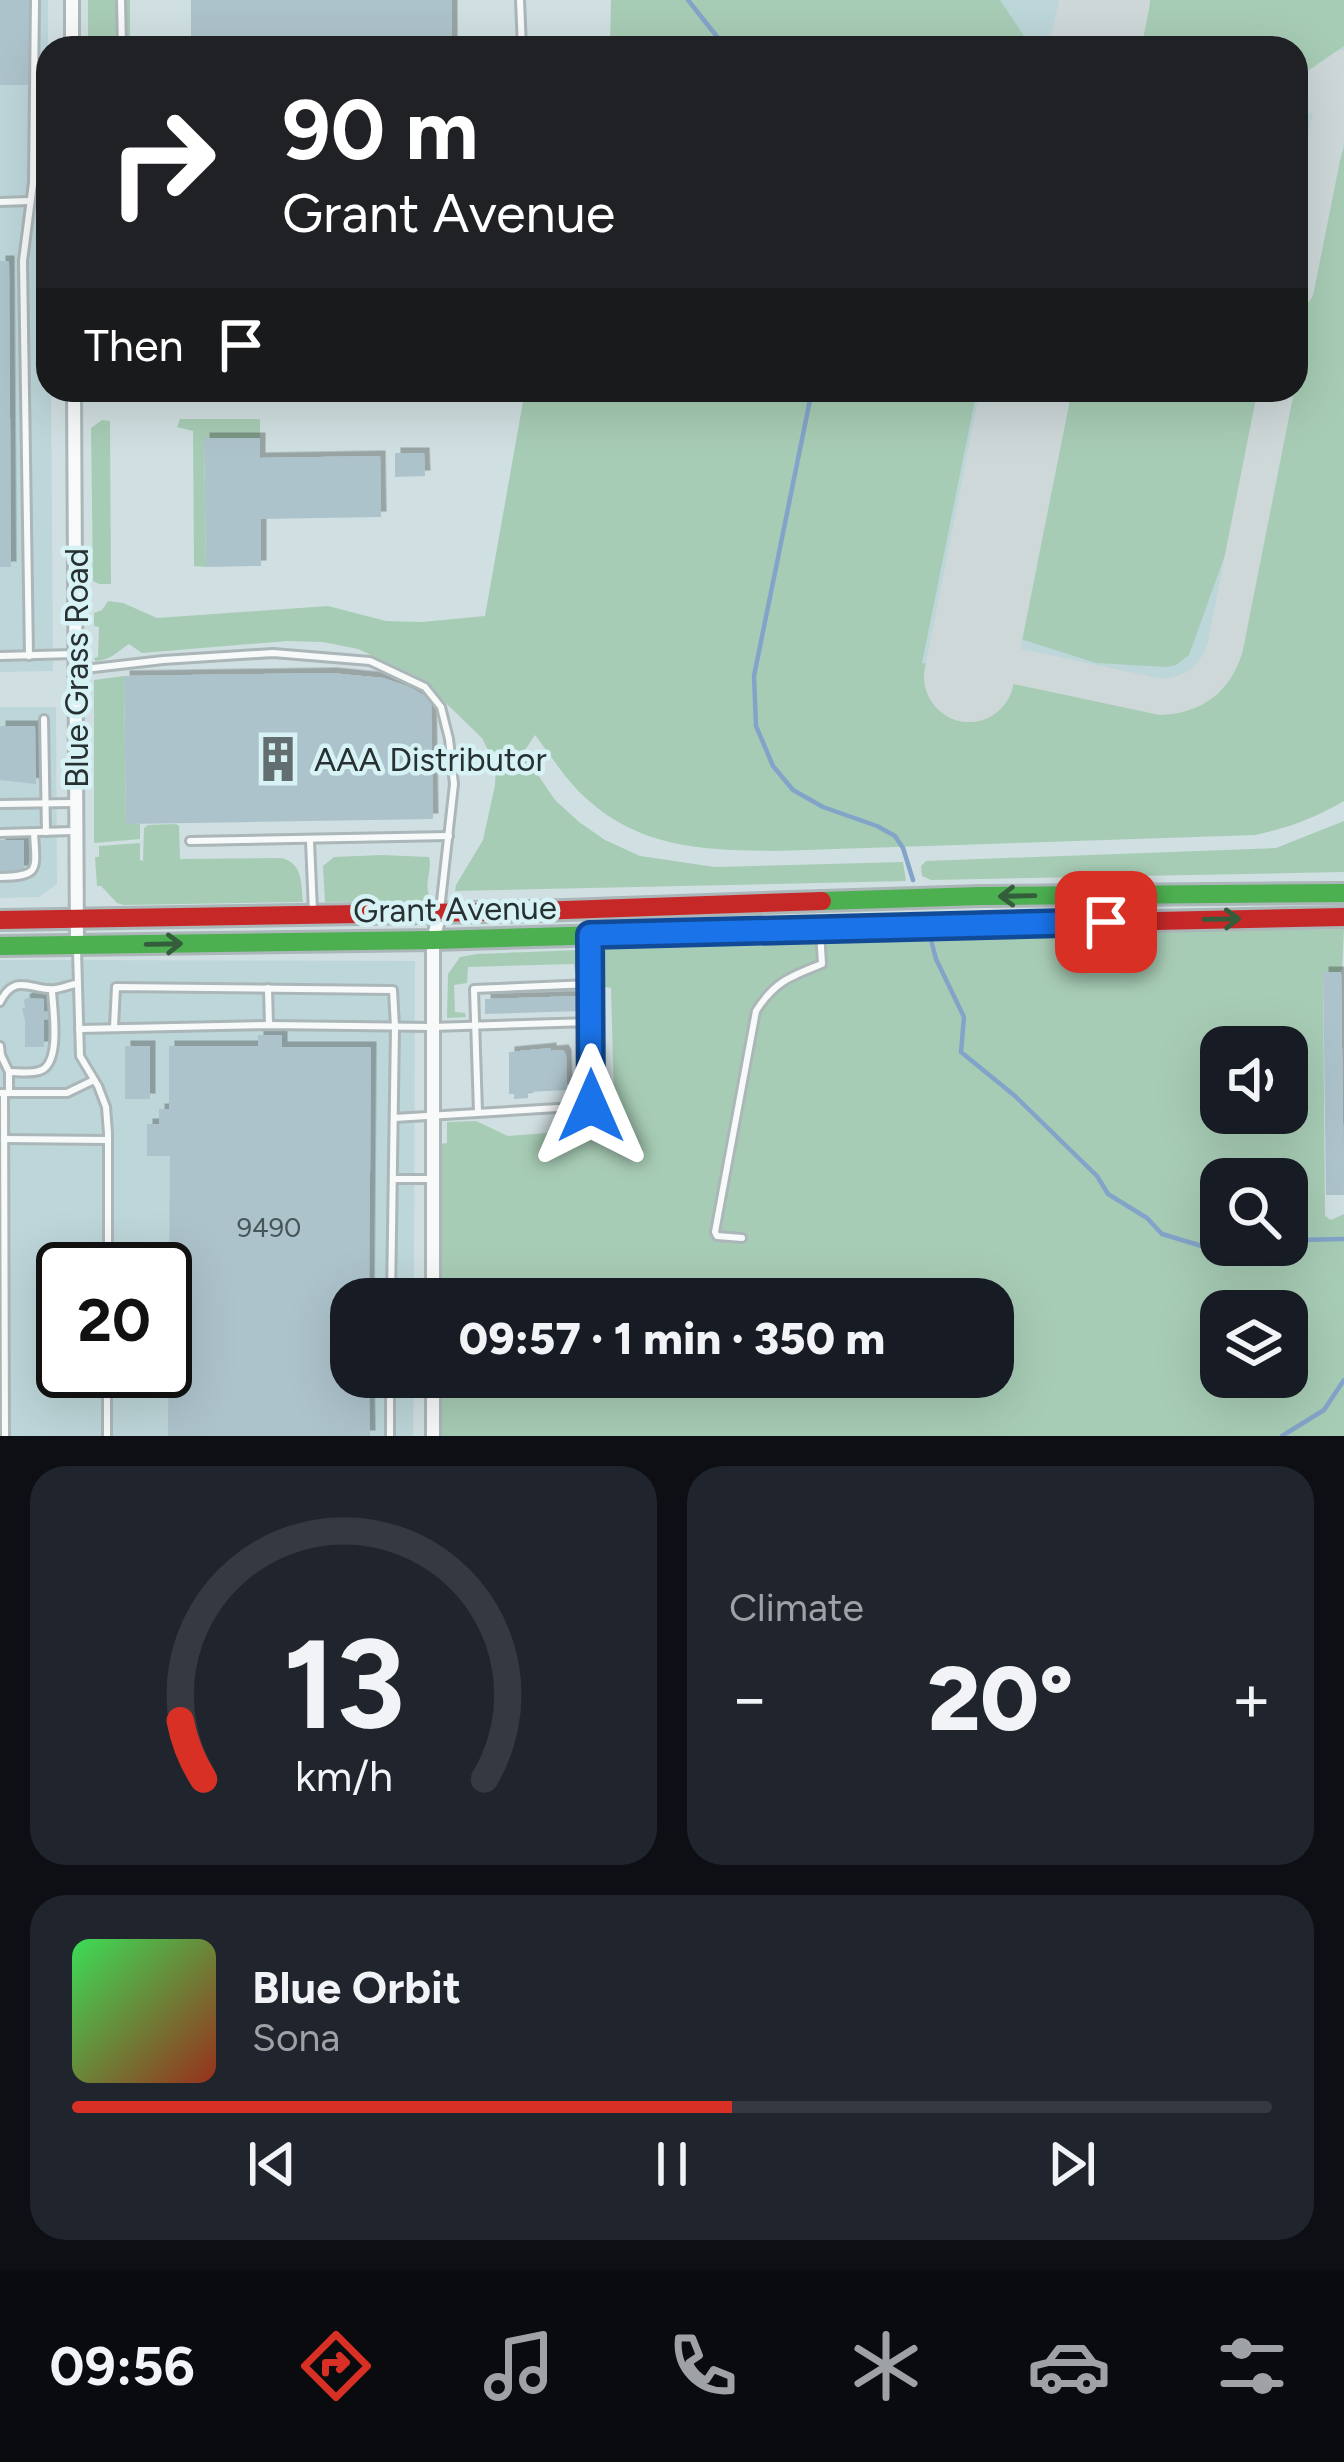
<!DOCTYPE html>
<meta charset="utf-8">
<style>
body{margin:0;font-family:Figtree,sans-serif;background:#20242c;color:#f1f3f6;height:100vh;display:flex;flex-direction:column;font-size:45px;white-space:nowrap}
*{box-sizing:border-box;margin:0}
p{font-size:39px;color:#9ea1a6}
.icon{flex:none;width:66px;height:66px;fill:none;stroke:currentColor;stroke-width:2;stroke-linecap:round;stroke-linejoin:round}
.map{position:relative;height:1436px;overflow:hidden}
.details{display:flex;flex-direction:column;gap:30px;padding:30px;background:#0d0f14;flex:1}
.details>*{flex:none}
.banner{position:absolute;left:36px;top:36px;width:1272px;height:366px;border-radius:36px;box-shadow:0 12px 48px #0002;background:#202124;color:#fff;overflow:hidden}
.controls{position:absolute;left:1200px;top:1026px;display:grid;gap:24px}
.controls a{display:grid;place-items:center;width:108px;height:108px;border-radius:24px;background:#171b24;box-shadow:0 12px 48px #0002;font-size:60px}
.speed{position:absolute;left:36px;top:1242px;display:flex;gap:24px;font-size:60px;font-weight:700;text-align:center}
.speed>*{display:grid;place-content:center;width:156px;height:156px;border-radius:50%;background:#171b24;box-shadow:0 12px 48px #0002;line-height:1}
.speed .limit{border:6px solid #111;border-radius:18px;background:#fff;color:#111}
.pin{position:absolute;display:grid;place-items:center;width:102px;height:102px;color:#fff;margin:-51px;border-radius:24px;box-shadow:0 6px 18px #0006}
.me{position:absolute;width:132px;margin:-66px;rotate:0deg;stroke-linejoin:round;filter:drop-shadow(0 0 9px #0008)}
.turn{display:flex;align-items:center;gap:42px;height:252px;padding:0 48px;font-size:54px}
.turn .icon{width:156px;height:156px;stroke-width:2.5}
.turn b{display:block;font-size:84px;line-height:102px}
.then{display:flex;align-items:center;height:114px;padding:0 48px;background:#0003;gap:24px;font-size:45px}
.big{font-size:90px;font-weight:800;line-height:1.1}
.details .widget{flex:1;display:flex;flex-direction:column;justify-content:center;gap:18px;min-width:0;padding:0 42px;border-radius:36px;background:#20242c}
.details .dial{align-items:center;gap:0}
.dial svg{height:312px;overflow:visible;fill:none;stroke:#363941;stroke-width:7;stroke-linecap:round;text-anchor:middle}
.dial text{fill:#f1f3f6;stroke:none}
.song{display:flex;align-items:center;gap:36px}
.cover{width:144px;height:144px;border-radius:18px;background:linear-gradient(135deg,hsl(130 70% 55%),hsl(10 70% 35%))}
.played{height:12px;border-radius:6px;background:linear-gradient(90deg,#d93025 55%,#363941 55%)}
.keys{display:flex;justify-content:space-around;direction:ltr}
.heat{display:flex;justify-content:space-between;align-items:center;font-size:66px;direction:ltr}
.details .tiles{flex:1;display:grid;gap:30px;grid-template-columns:1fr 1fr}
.widget:last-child{grid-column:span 2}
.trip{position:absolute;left:330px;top:1278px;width:684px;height:120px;border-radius:36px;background:#171b24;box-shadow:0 12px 48px #0002;font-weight:800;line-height:120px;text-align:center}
.dock{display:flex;height:192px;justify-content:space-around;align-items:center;background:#090b0e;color:#9ea1a6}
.dock .icon{width:84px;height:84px}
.dock .current{color:#d93025}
.dock b{font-size:54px;color:#f1f3f6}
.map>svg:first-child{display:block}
.built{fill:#bdd6d9;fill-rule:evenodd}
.green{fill:#a7ccb5;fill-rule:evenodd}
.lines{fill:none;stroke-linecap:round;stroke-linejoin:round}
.stream{stroke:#83a4c9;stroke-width:4.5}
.taxiway{stroke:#ced8d9;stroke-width:36}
.runway{stroke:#ced8d9;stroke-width:90}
.building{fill:#adc3cb;filter:url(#shadow)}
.lane-casing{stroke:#abb6b8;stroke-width:12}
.street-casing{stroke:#abb6b8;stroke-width:18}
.fast-casing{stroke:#abb6b8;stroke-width:24}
.jam-casing{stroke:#abb6b8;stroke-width:24}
.lane{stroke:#f8fafa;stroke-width:6}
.street{stroke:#f8fafa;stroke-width:12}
.fast{stroke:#4caf50;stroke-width:18}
.jam{stroke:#c62828;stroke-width:18}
.oneway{stroke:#345d3c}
.route-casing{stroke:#114b97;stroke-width:30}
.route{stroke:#1a73e8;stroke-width:21}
.labels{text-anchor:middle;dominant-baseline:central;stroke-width:9;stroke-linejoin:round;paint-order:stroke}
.number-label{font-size:27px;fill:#485658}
.street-label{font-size:33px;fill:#273132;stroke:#d7f2f4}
.poi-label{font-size:33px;fill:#273132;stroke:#d7f2f4;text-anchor:start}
</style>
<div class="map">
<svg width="1344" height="1436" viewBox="0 0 1344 1436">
<defs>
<filter id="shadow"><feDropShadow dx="5.5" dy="-5.5" stdDeviation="0" flood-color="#0004"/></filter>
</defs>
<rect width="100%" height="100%" fill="#d0dfe1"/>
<g class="built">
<polygon points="0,0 48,0 48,390 51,390 53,671 0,672"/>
<polygon points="691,0 1344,0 1344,771 965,838 625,390 1296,390 1296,48 683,48"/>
<polygon points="0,707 56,707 57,884 39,897 0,898"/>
<path d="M0 960 415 961 414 1299H351V1377H414L413 1436H0ZM63 1269H165V1371H63Z"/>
</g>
<g class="green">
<rect x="88" y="0" width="42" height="48"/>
<polygon points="611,0 1000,0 1032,48 610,48"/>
<polygon points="1150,0 1344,0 1344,46 1296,79 1296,48 1141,48"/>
<path d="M1344 148V801C1315 818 1288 828 1255 835L775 851C707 850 642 849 588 800 567 782 552 757 535 735L523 753 555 800 579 822 605 840 640 856 715 867 903 862 906 881 455 891 456 885 483 840 495 785 496 766 482 738 420 678 358 649 323 642 287 641 142 653 129 644C118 651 110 661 95 661L94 658 98 657 99 627 94 626V613L102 610 108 601 123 603 157 618 328 606 386 621 422 622 485 616 524 396 516 392 280 396 274 400 101 401 91 398V390H977L922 663 1145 710C1193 712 1222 696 1238 649L1290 390H1296V360L1331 183Z"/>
<polygon points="1072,390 1258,390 1225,555 1189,655 1176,665 1167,667 1096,663 1021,639"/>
<polygon points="180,419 260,419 260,438 204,439 206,567 194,566 193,431 177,427"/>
<polygon points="102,420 110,421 111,584 99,584 93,581 91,428"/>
<polygon points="124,676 126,823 140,824 140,839 94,843 94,680"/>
<polygon points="1344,821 1344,872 931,880 922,876 921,866 926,861 1276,848"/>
<path d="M176 824 179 826 180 859 281 858C303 863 301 883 303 902L124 905 117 903 101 886H97L95 857H99V846L140 843V860L143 861 144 828 148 825Z"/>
<path d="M382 855 429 857C433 872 421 887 433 901L325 902 323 866 334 857Z"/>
<path d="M1344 929 1342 970 1340 972 1323 973 1325 1216 1331 1220 1344 1214V1436H441V1377H993V1299H441V1144L447 1143V1122L476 1121 508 1136 575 1131 605 1100 614 1098 611 988 600 986 599 949H617L618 944 920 935ZM1221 1047H1287V1113H1221ZM1221 1179H1287V1245H1221ZM1221 1311H1287V1377H1221Z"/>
<polygon points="580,950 578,974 575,972 574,964 468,967 467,983 454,985 455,1012 465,1013 466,1017 447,1018 448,974 460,957 477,954"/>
</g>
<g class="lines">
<g class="stream">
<polyline points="688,0 726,48"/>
<polyline points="812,390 754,676 756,726 773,766 793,790 823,807 877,826 895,836 903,848 913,880"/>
<polyline points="931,940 936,959 964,1017 961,1052 1015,1096 1097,1176 1108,1194 1147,1218 1162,1234 1225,1253 1276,1250 1297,1240 1344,1239"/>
<polyline points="1282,1436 1324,1410 1344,1380"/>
</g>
<g class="taxiway">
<polyline points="1101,19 1104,48"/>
<polyline points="1296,101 1344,68"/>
<polyline points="1296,289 1336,89 1344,73"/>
<path d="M973 657 1161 697C1194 695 1215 679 1225 648L1276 390"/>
</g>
<g class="runway">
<polyline points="1095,48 1105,0"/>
<polyline points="969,677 1026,390"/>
</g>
</g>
<g class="building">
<rect x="0" y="0" width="32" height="85"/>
<rect x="191" y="0" width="261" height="48"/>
<polygon points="0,261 9,261 11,567 0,567"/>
<polygon points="204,438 260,438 260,458 380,456 381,517 261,519 261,566 206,567"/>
<polygon points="395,453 424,453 425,476 395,477"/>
<polygon points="331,673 383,678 407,686 431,699 433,819 126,824 124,676"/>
<polygon points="0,726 35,726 36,784 0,780"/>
<polygon points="0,840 24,840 24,871 0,872"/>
<polygon points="1323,972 1341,972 1344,1195 1326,1195"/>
<polygon points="581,996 582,1011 485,1014 485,999"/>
<polygon points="27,998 44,999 44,1012 49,1011 48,1019 44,1020 44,1047 25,1047 25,1021 22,1008 25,1008 24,1000"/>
<polygon points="258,1035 282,1035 282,1047 371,1047 369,1299 351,1299 351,1377 369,1377 370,1436 168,1436 170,1156 147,1156 147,1124 159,1124 159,1109 169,1109 169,1046 258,1046"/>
<rect x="125" y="1046" width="25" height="53"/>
<polygon points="551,1048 551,1051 563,1050 566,1055 567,1090 528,1092 528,1098 514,1099 514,1094 509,1094 509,1052"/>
</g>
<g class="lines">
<defs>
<g id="lane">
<polyline points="121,0 122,48"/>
<polyline points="520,0 522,48"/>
<polyline points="33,183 48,183"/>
<polyline points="0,202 29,201"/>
<polyline points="0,656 74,654"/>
<polyline points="29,656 23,261 33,183 35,0"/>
<polyline points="76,670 163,660 273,653 370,661 425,687 441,707 449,739 454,784 440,910"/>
<polyline points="44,719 46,832"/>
<polyline points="0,804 73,803"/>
<polyline points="0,833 74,831"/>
<polyline points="190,841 449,836"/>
<polyline points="310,841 313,912"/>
<path d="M0 877C41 876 36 870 34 833"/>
<polyline points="77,950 80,1056 98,1086 106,1107 108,1133 108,1269"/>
<polyline points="268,988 269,1025"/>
<path d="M0 1002C16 971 33 992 55 989 63 988 69 985 76 984"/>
<polyline points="114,1027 116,987 393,990 395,1027 391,1299"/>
<polyline points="79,1029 269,1025 432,1027 590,1022"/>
<polyline points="0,1046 1,1055 9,1072 9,1093"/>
<path d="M9 1072C18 1072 30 1074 39 1071 62 1065 53 1010 52 991"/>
<polyline points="0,1093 67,1093 94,1080"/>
<polyline points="4,1093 5,1436"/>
<polyline points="478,1112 474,989 590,984"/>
<polyline points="394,1118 591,1106 590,939"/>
<polyline points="4,1139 108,1140"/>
<polyline points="394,1179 432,1179"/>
<path d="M742 1238 717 1236 715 1232 756 1011C774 982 791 976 822 964L820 931"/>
<polyline points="107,1436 107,1371"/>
<polyline points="390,1436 390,1377"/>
</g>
<g id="street">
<polyline points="72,48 72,0"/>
<polyline points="74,390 77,946"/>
<polyline points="433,1299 433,940 440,913"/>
<polyline points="433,1377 433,1436"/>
</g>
<g id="fast">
<polyline points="822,901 980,896 1344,893"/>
<polyline points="0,946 433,940 915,926"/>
</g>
<g id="jam">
<polyline points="0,920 537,911 822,901"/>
<polyline points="915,926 1344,917"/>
</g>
</defs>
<use href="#lane" class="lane-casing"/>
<use href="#street" class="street-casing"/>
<use href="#fast" class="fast-casing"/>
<use href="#jam" class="jam-casing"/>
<use href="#lane" class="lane"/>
<use href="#street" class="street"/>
<use href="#fast" class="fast"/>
<use href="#jam" class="jam"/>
</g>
<defs><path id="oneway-shaft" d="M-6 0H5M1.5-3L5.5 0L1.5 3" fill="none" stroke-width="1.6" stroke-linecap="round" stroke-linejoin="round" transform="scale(3)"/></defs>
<g class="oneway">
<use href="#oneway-shaft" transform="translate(1017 896) rotate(179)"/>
<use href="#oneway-shaft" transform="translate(1222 919) rotate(-1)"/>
<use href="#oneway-shaft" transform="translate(164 944) rotate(-1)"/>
</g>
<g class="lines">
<defs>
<polyline id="route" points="591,1106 590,935 1106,922"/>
</defs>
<use href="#route" class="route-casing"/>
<use href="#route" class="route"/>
</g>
<defs>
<symbol id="building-bare" viewBox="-9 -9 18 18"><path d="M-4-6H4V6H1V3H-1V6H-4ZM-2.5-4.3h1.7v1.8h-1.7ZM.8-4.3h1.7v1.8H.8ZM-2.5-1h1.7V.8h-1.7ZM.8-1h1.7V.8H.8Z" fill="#626e6f" stroke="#d7f2f4" stroke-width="2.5" paint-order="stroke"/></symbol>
</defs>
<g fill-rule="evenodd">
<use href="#building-bare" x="245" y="726" width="66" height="66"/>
</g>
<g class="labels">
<g class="number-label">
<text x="269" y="1227">9490</text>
</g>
<g class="street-label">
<text transform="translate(76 668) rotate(-90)">Blue Grass Road</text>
<text transform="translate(455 909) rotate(-1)">Grant Avenue</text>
</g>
<g class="poi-label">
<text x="314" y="759">AAA Distributor</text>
</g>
</g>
</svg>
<div class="controls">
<a><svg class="icon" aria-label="sound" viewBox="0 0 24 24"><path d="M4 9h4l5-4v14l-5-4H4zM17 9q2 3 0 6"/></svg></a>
<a><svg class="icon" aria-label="search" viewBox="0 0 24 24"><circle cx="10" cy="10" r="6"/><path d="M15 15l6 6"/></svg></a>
<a><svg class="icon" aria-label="layers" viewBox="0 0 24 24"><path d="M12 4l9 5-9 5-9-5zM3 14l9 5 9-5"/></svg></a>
</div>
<div class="speed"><div class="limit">20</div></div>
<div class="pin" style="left:1106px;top:922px;background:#d93025"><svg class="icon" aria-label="arrive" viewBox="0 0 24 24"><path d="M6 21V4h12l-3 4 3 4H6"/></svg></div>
<svg class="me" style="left:591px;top:1106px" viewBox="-20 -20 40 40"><path d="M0-17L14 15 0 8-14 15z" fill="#1a73e8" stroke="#fff" stroke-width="4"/></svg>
<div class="trip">09:57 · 1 min · 350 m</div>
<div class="banner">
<div class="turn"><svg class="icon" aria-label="right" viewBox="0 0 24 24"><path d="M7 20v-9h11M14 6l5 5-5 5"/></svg><div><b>90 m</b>Grant Avenue</div></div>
<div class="then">Then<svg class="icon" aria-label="arrive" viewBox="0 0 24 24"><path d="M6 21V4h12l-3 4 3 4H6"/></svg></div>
</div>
</div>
<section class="details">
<div class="tiles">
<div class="widget dial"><svg viewBox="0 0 100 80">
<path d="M14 69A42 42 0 1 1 86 69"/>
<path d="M14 69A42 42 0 0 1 8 54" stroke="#d93025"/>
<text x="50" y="56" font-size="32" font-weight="700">13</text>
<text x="50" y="72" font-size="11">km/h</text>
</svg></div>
<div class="widget"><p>Climate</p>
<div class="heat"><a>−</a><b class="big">20°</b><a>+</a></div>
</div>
<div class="widget">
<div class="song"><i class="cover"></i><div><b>Blue Orbit</b><p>Sona</p></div></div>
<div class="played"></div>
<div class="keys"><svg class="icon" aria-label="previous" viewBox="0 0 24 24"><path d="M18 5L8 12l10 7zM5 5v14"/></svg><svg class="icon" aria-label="pause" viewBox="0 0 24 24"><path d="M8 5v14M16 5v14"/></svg><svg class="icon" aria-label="next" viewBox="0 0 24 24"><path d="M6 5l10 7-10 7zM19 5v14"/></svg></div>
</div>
</div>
</section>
<nav class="dock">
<b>09:56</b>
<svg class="icon current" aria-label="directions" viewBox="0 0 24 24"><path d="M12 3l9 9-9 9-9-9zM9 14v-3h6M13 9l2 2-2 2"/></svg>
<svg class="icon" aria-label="music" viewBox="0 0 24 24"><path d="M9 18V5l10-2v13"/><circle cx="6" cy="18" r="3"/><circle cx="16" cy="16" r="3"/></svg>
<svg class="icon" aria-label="phone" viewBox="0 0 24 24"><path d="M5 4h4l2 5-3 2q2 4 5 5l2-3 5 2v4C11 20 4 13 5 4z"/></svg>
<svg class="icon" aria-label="climate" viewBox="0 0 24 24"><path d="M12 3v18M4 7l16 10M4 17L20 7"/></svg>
<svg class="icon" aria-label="car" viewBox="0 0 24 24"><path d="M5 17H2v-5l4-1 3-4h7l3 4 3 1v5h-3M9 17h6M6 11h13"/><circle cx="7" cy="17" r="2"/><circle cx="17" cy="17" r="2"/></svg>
<svg class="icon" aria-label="filters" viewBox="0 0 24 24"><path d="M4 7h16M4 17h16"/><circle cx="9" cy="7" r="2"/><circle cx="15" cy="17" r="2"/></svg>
</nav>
